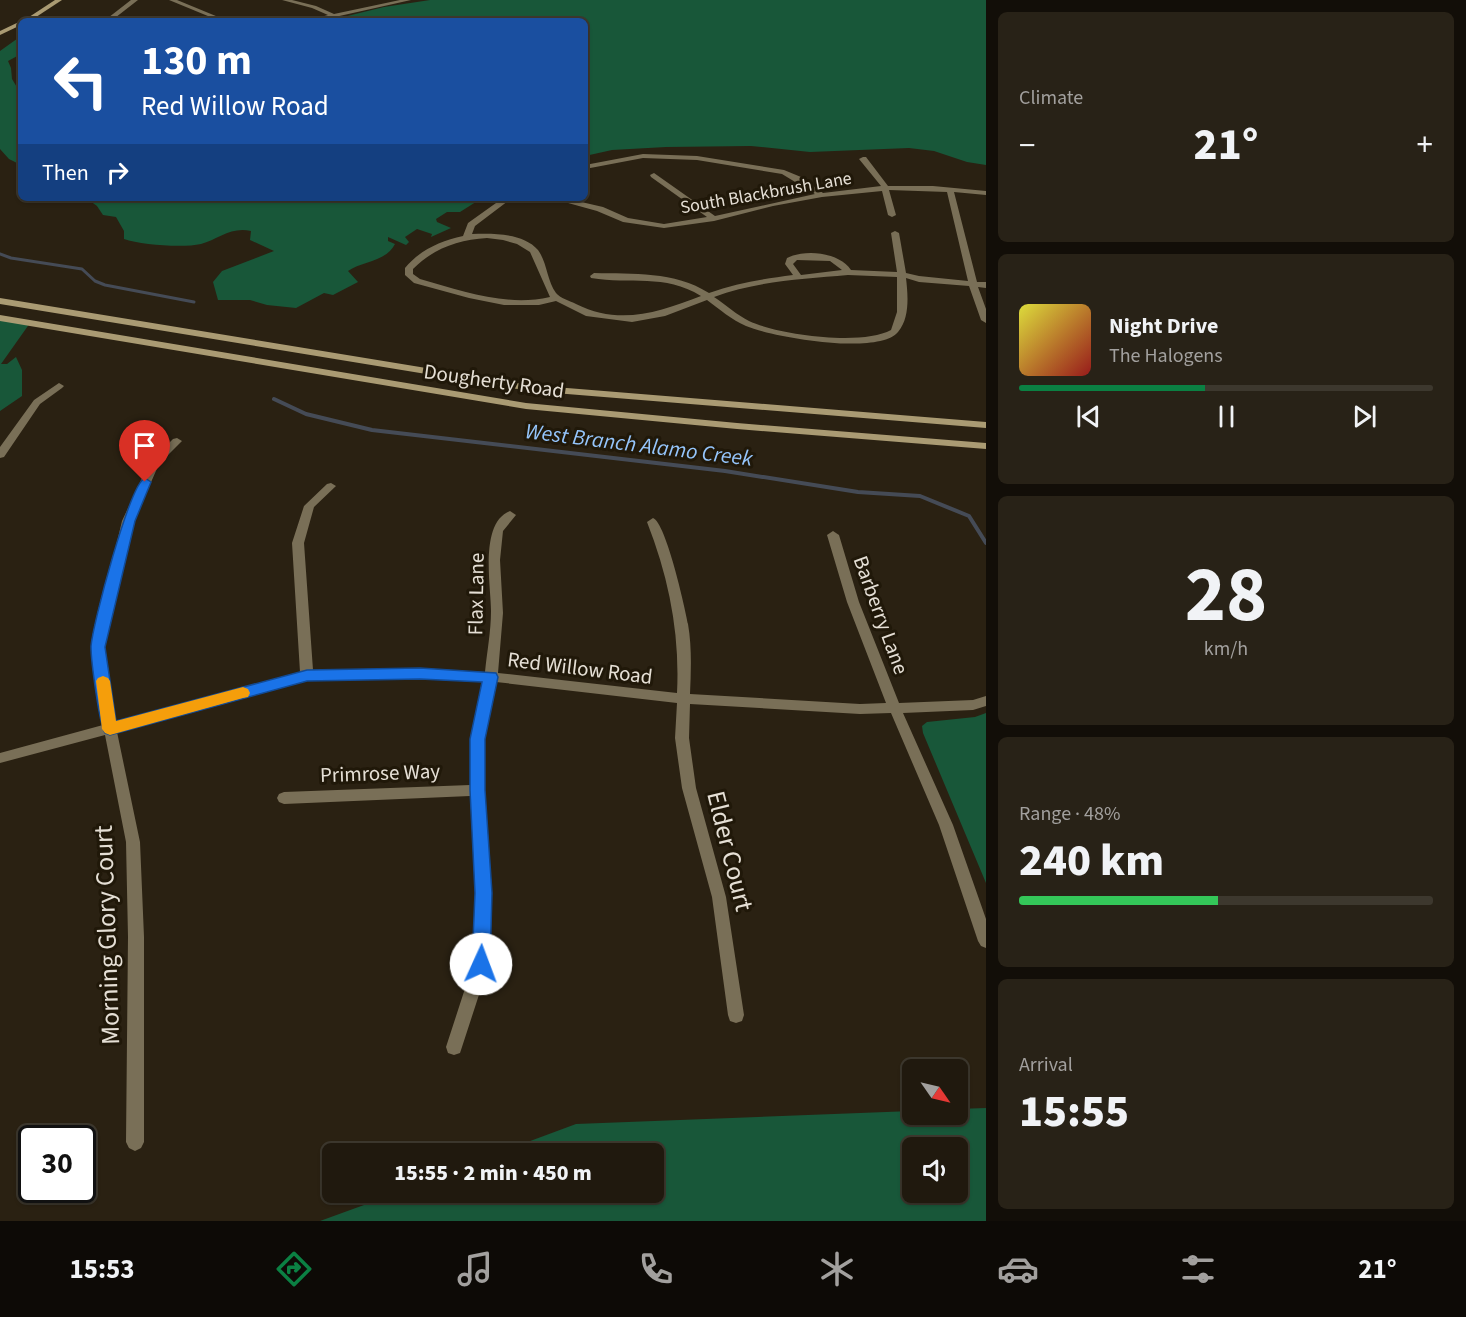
<!DOCTYPE html>
<meta charset="utf-8">
<style>
body{margin:0;font-family:"Source Sans 3",sans-serif;background:#282217;color:#f1f3f6;height:100vh;display:flex;flex-direction:column;font-size:22px;white-space:nowrap}
*{box-sizing:border-box;margin:0}
p{font-size:20px;color:#a2a09e}
.icon{flex:none;width:33px;height:33px;fill:none;stroke:currentColor;stroke-width:2;stroke-linecap:round;stroke-linejoin:round}
.map{position:relative;flex:1;overflow:hidden}
.panel{display:flex;flex-direction:column;gap:12px;padding:12px;background:#120e08;width:480px}
.panel>*{flex:none}
.hud{position:absolute;left:18px;top:18px;width:570px;height:183px;border-radius:9px;box-shadow:0 2px 4px #0004,0 0 0 2px #3d382e;background:#1a4fa0;color:#fff;overflow:hidden}
.needle{width:39px;rotate:124deg}
.tools{position:absolute;left:902px;top:1059px;display:grid;gap:12px}
.tools a{display:grid;place-items:center;width:66px;height:66px;border-radius:9px;background:#20190e;box-shadow:0 2px 4px #0004,0 0 0 2px #3d382e;font-size:30px}
.speed{position:absolute;left:18px;top:1125px;display:flex;gap:12px;font-size:30px;font-weight:700;text-align:center}
.speed>*{display:grid;place-content:center;width:78px;height:78px;border-radius:50%;background:#20190e;box-shadow:0 2px 4px #0004,0 0 0 2px #3d382e;line-height:1}
.speed .limit{border:3px solid #111;border-radius:9px;background:#fff;color:#111}
.pin{position:absolute;display:grid;place-items:center;width:51px;height:51px;color:#fff;margin:-62px -26px;border-radius:50% 50% 50% 0;rotate:-45deg;box-shadow:0 0 6px #0007}
.pin .icon{rotate:45deg}
.me{position:absolute;width:66px;margin:-33px;rotate:2deg;stroke-linejoin:round;filter:drop-shadow(0 0 4px #0008)}
.turn{display:flex;align-items:center;gap:21px;height:126px;padding:0 24px;font-size:27px}
.turn .icon{width:78px;height:78px;stroke-width:2.5}
.turn b{display:block;font-size:42px;line-height:51px}
.then{display:flex;align-items:center;height:57px;padding:0 24px;background:#0003;gap:12px;font-size:22px}
.big{font-size:45px;font-weight:800;line-height:1.1}
.panel .card{flex:1;display:flex;flex-direction:column;justify-content:center;gap:9px;min-width:0;padding:0 21px;border-radius:9px;background:#282217}
.panel .dial{align-items:center;gap:0}
.dial b{font-size:78px;line-height:1}
.song{display:flex;align-items:center;gap:18px}
.cover{width:72px;height:72px;border-radius:9px;background:linear-gradient(135deg,hsl(60 70% 55%),hsl(0 70% 35%))}
.played{height:6px;border-radius:3px;background:linear-gradient(90deg,#0b8043 45%,#3d382e 45%)}
.keys{display:flex;justify-content:space-around;direction:ltr}
.heat{display:flex;justify-content:space-between;align-items:center;font-size:33px;direction:ltr}
.charge{height:9px;border-radius:4px;background:linear-gradient(90deg,#34c759 48%,#3d382e 0)}
.trip{position:absolute;left:322px;top:1143px;width:342px;height:60px;border-radius:9px;background:#20190e;box-shadow:0 2px 4px #0004,0 0 0 2px #3d382e;font-weight:800;line-height:60px;text-align:center}
.tab-bar{display:flex;height:96px;justify-content:space-around;align-items:center;background:#0d0a06;color:#a2a09e}
.tab-bar .icon{width:42px;height:42px}
.tab-bar .active{color:#0b8043}
.tab-bar b{font-size:27px;color:#f1f3f6}
main{display:flex;flex:1;min-height:0}
.map>svg:first-child{display:block}
.green{fill:#185739;fill-rule:evenodd}
.lines{fill:none;stroke-linecap:round;stroke-linejoin:round}
.stream-far1{stroke:#454b56;stroke-width:3}
.stream{stroke:#454b56;stroke-width:4}
.street{fill:#796f57;fill-rule:evenodd}
.secondary{fill:#aa9b73;fill-rule:evenodd}
.route{fill:#1a73e8;stroke:#114b97;stroke-width:1.5}
.slow{fill:#f59e0b}
.labels{text-anchor:middle;dominant-baseline:central;stroke-width:6;stroke-linejoin:round;paint-order:stroke}
.far-street-label{font-size:18px;fill:#e5dfd5;stroke:#201809}
.street-label{font-size:21px;fill:#e5dfd5;stroke:#201809}
.water-label{font-size:22px;font-style:italic;fill:#95c5fb;stroke:#201809}
.near-street-label{font-size:26px;fill:#e5dfd5;stroke:#201809}
</style>
<main>
<div class="map">
<svg width="986" height="1221" viewBox="0 0 986 1221">
<rect width="100%" height="100%" fill="#2a2112"/>
<g class="green">
<polygon points="430,0 986,0 986,165 967,162 934,151 909,148 810,152 751,146 666,147 612,150 585,156 585,21 327,21 384,7"/>
<polygon points="21,36 21,54 8,61 11,68 12,79 21,94 21,165 9,159 0,149 0,51"/>
<path d="M86 198H476L479 200 460 212H447L436 219 437 222 451 228 431 237 432 234 417 229 405 237 409 242 406 245 388 237V241L395 244C386 262 362 261 348 271L358 282 333 295 324 293 296 308 267 305 250 300H218L213 282 222 271 274 251 250 240 251 231C232 226 218 239 201 244 183 248 141 245 124 239V231L116 217 103 215 97 206Z"/>
<polygon points="0,318 30,323 1,364 7,364 16,357 22,370 22,396 0,411"/>
<polygon points="986,713 986,883 923,733 922,726 927,722 975,717"/>
<path d="M986 1108V1221H320L397 1193 654 1192V1154L498 1153 576 1124 912 1111V1114H957V1109ZM912 1148H957V1192H912Z"/>
</g>
<g class="lines">
<polyline class="stream-far1" points="0,254 11,258 82,269 95,281 105,285 194,302"/>
<polyline class="stream" points="274,399 306,414 372,430 725,471 858,492 920,496 969,516 986,543"/>
<g class="street">
<polygon points="131,0 138,0 111,21 104,21"/>
<polygon points="169,0 177,0 228,21 220,21"/>
<polygon points="282,0 292,0 316,6 334,14 400,0 411,0 317,21 306,21 328,15 312,8"/>
<path d="M643 154 697 156 784 170 801 177 823 193 881 186 859 159 863 157H866L888 186H933L986 191V195L954 192 977 282H986V288L978 287 986 309V323L981 320 969 286 919 282 906 278C908 295 910 318 898 332 878 356 772 337 746 326 732 320 719 309 707 300L665 316 632 322 586 316 556 301 539 305H504L469 298 414 283 405 275V268C420 250 440 241 463 236L468 223 503 198H512L475 226 472 234C492 233 524 233 538 250 547 262 547 281 556 293 560 298 570 301 576 304 620 326 659 312 701 296 664 273 631 285 591 278L590 276 594 273C633 274 674 271 709 293 737 283 763 279 793 275L785 264 787 258C805 249 839 252 851 270L897 272 891 233 895 231 899 233 906 273 919 276 968 281 947 192 889 190 896 215 892 217 888 215 882 191 822 197 773 206 714 221 664 228 623 222 597 211 550 198H564L603 207 628 218 664 224 707 217 651 177 650 175 654 173 715 216 815 194 782 174 697 160 643 158 585 169V165ZM487 238 503 240 517 244 530 252 550 297C506 307 463 291 420 279L413 274V269C434 248 458 240 487 238ZM797 260 830 261 842 270 801 275 793 264ZM848 275 897 277V312L891 330C862 346 779 335 749 321 737 315 726 305 714 297 757 281 803 279 848 275Z"/>
<polygon points="59,383 64,386 62,388 40,404 4,457 0,458 0,447 34,400"/>
<path d="M177 438 182 441 159 464 134 521 104 647 115 722 300 672 292 543 304 506 327 484 331 483 336 486 314 507 304 543 313 670 420 669 485 672C487 652 491 631 491 611 491 586 479 523 510 511L516 515 503 531 500 560 503 613 498 673 677 693C680 634 669 578 647 522L653 518C666 523 685 607 688 624 692 647 691 671 690 694L860 704 886 703 847 602 827 535 833 531 839 535 859 602 899 703 973 700 986 696V706L973 710 903 713 953 825 986 919V948L981 946 978 941 939 825 891 713 860 714 690 704 689 738 696 788 726 897 744 1015 742 1021 736 1023 730 1021 728 1015 712 897 682 788 675 738 677 703 496 682 484 739V790L491 893 489 964 462 1047 460 1053 454 1055 448 1053 446 1047 473 964 477 893 470 796 284 804 279 802 277 798 279 794 284 792 470 785V739L484 682 420 679 307 680 117 732 140 842 144 937V1142L141 1148 135 1151 129 1148 126 1142 128 937 126 842 105 735 0 763V753L103 725 92 647 122 521 149 463 173 439Z"/>
</g>
<g class="secondary">
<polygon points="55,0 62,0 30,21 23,21"/>
<polygon points="21,21 21,25 0,35 0,31"/>
<polygon points="0,298 530,385 986,422 986,428 530,391 0,304"/>
<polygon points="0,315 526,403 737,423 986,443 986,449 737,429 526,409 0,321"/>
</g>
</g>
<path class="route" d="M145 478 151 482 135 521 105 647 116 721 307 670 420 668 496 673 498 677 485 739V790L492 893 490 964 488 970 481 972 475 970 472 964 475 893 470 790V739L482 682 420 679 307 681 110 735 105 733C99 723 91 660 91 647 92 626 130 483 145 478Z"/>
<polygon class="slow" points="103,676 108,678 110,681 116,721 243,687 248,689 250,693 248,697 243,698 110,735 105,733 102,729 96,681 98,678"/>
<g class="labels">
<g class="far-street-label">
<text transform="translate(766 193) rotate(-10)">South Blackbrush Lane</text>
</g>
<g class="street-label">
<text transform="translate(494 381) rotate(8)">Dougherty Road</text>
<text transform="translate(476 594) rotate(-89)">Flax Lane</text>
<text transform="translate(881 615) rotate(70)">Barberry Lane</text>
<text transform="translate(580 668) rotate(7)">Red Willow Road</text>
<text transform="translate(380 773) rotate(-2)">Primrose Way</text>
</g>
<g class="water-label">
<text transform="translate(639 445) rotate(7)">West Branch Alamo Creek</text>
</g>
<g class="near-street-label">
<text transform="translate(730 851) rotate(76)">Elder Court</text>
<text transform="translate(107 935) rotate(-92)">Morning Glory Court</text>
</g>
</g>
</svg>
<div class="tools">
<a><svg class="needle" viewBox="-14 -14 28 28"><path d="M0-13l5 13h-10z" fill="#e53935"/><path d="M0 13l5-13h-10z" fill="#a2a09e"/></svg></a>
<a><svg class="icon" aria-label="sound" viewBox="0 0 24 24"><path d="M4 9h4l5-4v14l-5-4H4zM17 9q2 3 0 6"/></svg></a>
</div>
<div class="speed"><div class="limit">30</div></div>
<div class="pin" style="left:145px;top:482px;background:#d93025"><svg class="icon" aria-label="arrive" viewBox="0 0 24 24"><path d="M6 21V4h12l-3 4 3 4H6"/></svg></div>
<svg class="me" style="left:481px;top:964px" viewBox="-20 -20 40 40"><circle r="19" fill="#fff"/><path d="M0-13L10 11 0 6-10 11z" fill="#1a73e8"/></svg>
<div class="trip">15:55 · 2 min · 450 m</div>
<div class="hud">
<div class="turn"><svg class="icon" aria-label="left" viewBox="0 0 24 24"><path d="M17 20v-9H6M10 6l-5 5 5 5"/></svg><div><b>130 m</b>Red Willow Road</div></div>
<div class="then">Then<svg class="icon" aria-label="right" viewBox="0 0 24 24"><path d="M7 20v-9h11M14 6l5 5-5 5"/></svg></div>
</div>
</div>
<section class="panel">
<div class="card"><p>Climate</p>
<div class="heat"><a>−</a><b class="big">21°</b><a>+</a></div>
</div>
<div class="card">
<div class="song"><i class="cover"></i><div><b>Night Drive</b><p>The Halogens</p></div></div>
<div class="played"></div>
<div class="keys"><svg class="icon" aria-label="previous" viewBox="0 0 24 24"><path d="M18 5L8 12l10 7zM5 5v14"/></svg><svg class="icon" aria-label="pause" viewBox="0 0 24 24"><path d="M8 5v14M16 5v14"/></svg><svg class="icon" aria-label="next" viewBox="0 0 24 24"><path d="M6 5l10 7-10 7zM19 5v14"/></svg></div>
</div>
<div class="card dial"><b>28</b><p>km/h</p></div>
<div class="card"><p>Range · 48%</p><b class="big">240 km</b><div class="charge"></div></div>
<div class="card"><p>Arrival</p><b class="big">15:55</b></div>
</section>
</main>
<nav class="tab-bar">
<b>15:53</b>
<svg class="icon active" aria-label="directions" viewBox="0 0 24 24"><path d="M12 3l9 9-9 9-9-9zM9 14v-3h6M13 9l2 2-2 2"/></svg>
<svg class="icon" aria-label="music" viewBox="0 0 24 24"><path d="M9 18V5l10-2v13"/><circle cx="6" cy="18" r="3"/><circle cx="16" cy="16" r="3"/></svg>
<svg class="icon" aria-label="phone" viewBox="0 0 24 24"><path d="M5 4h4l2 5-3 2q2 4 5 5l2-3 5 2v4C11 20 4 13 5 4z"/></svg>
<svg class="icon" aria-label="climate" viewBox="0 0 24 24"><path d="M12 3v18M4 7l16 10M4 17L20 7"/></svg>
<svg class="icon" aria-label="car" viewBox="0 0 24 24"><path d="M5 17H2v-5l4-1 3-4h7l3 4 3 1v5h-3M9 17h6M6 11h13"/><circle cx="7" cy="17" r="2"/><circle cx="17" cy="17" r="2"/></svg>
<svg class="icon" aria-label="filters" viewBox="0 0 24 24"><path d="M4 7h16M4 17h16"/><circle cx="9" cy="7" r="2"/><circle cx="15" cy="17" r="2"/></svg>
<b>21°</b>
</nav>
